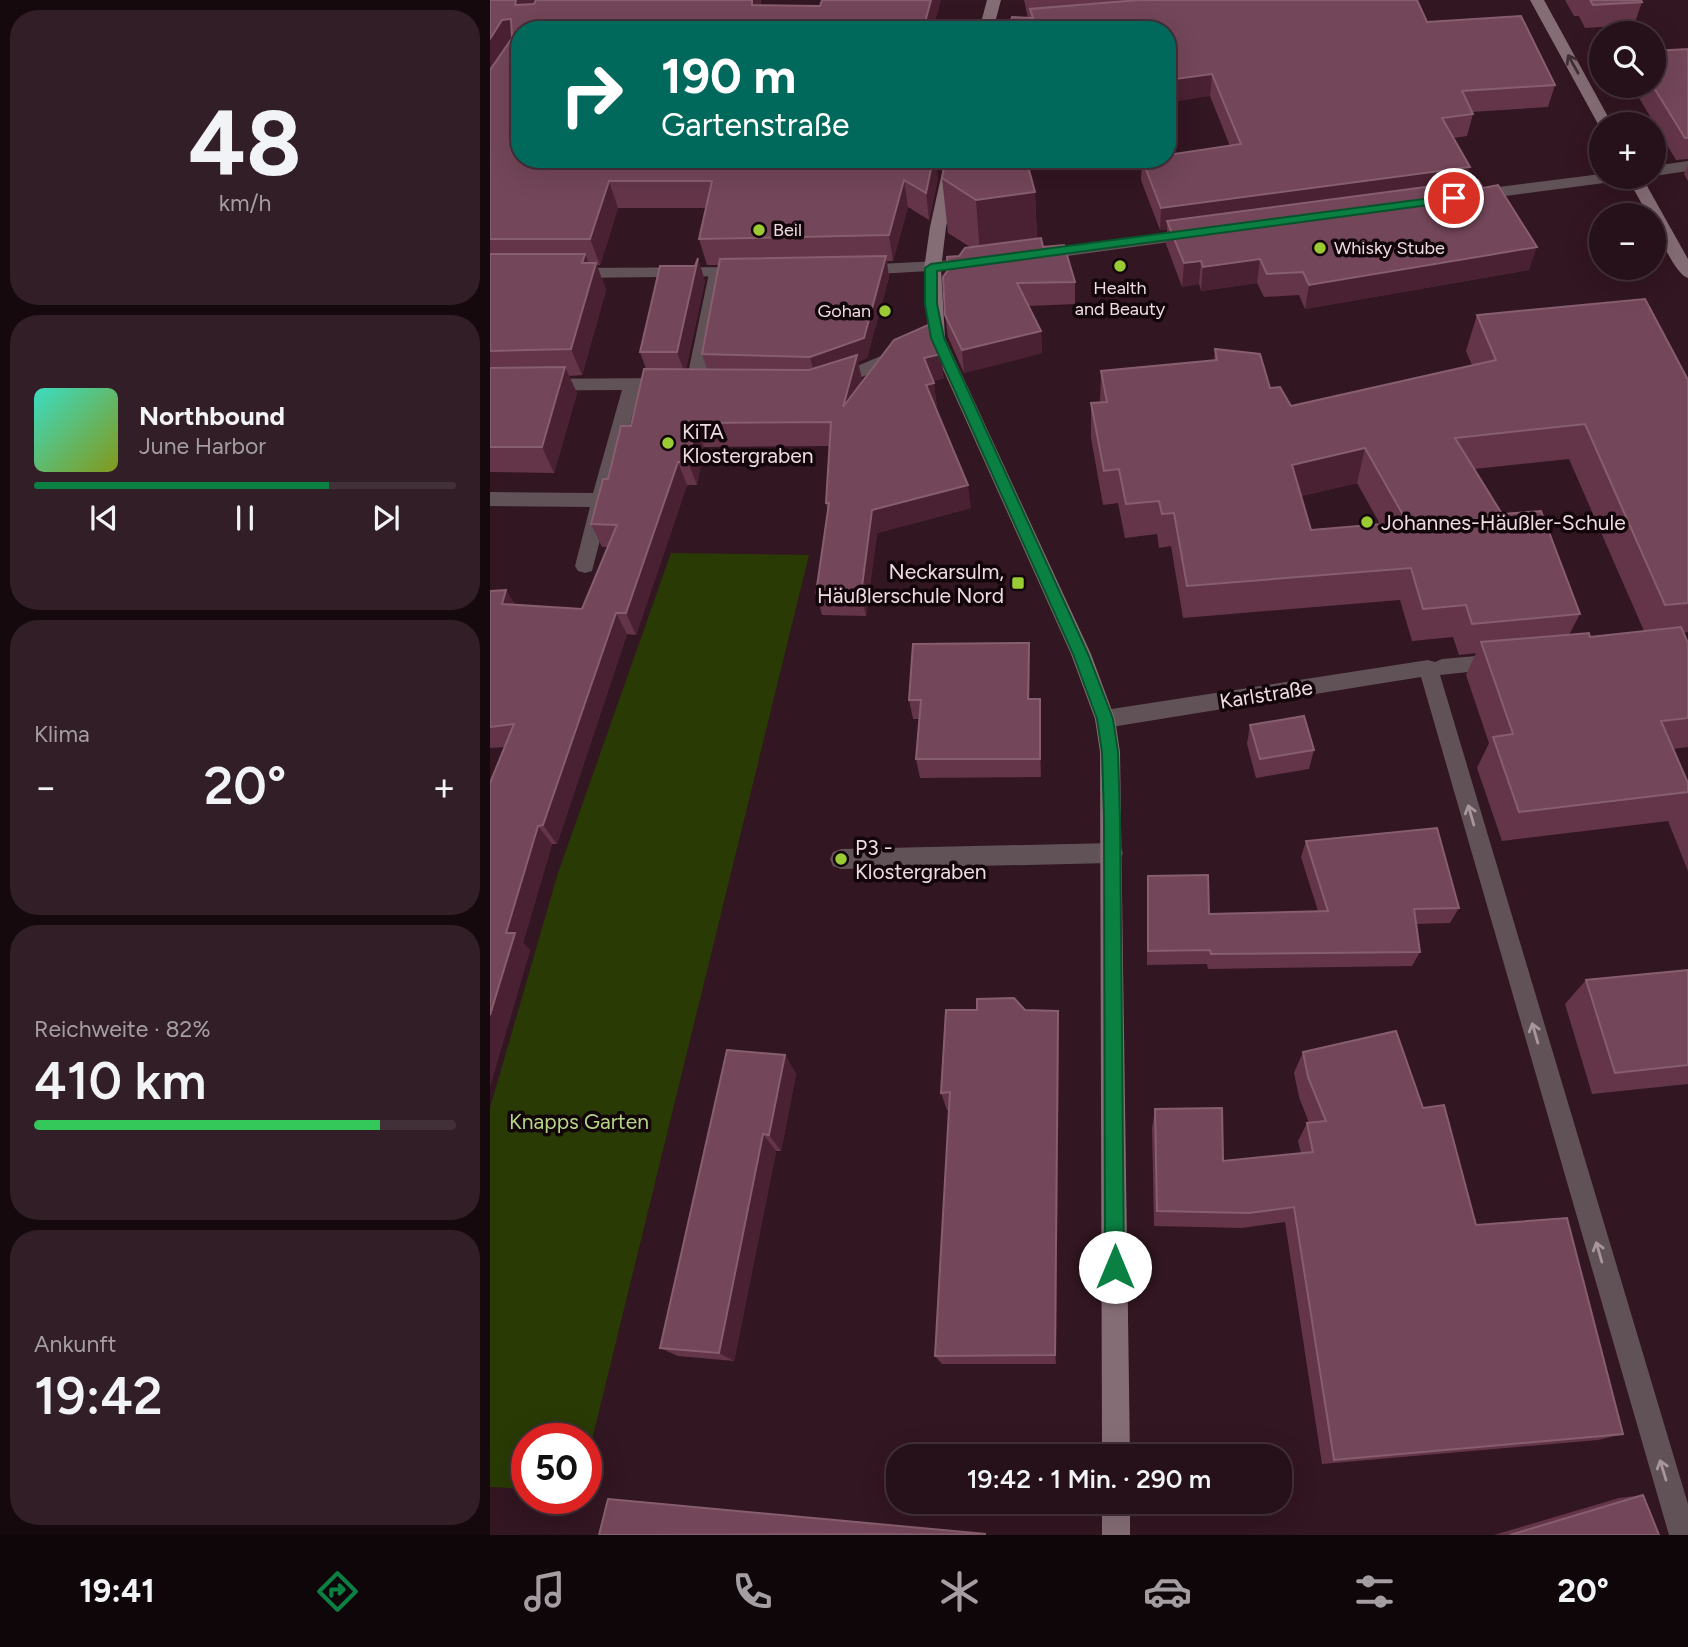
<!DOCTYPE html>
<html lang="de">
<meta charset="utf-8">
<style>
body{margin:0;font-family:Figtree,sans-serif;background:#321e26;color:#f1f3f6;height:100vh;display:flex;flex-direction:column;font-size:26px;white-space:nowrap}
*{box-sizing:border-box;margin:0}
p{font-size:23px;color:#a49da2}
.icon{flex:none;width:38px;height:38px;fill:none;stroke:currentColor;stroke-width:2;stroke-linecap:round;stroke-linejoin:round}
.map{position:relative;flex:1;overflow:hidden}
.details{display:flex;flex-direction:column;gap:10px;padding:10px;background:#15090e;width:490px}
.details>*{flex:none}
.guide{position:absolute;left:21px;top:21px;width:665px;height:147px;border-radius:28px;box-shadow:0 7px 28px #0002,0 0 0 2px #423038;background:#00695c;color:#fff;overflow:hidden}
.tools{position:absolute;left:1099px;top:21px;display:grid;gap:14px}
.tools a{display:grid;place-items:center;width:77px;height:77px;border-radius:50%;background:#261019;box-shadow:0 7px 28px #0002,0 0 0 2px #423038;font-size:35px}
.speed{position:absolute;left:21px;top:1423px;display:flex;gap:14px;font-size:35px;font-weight:700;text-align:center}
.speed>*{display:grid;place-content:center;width:91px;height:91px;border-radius:50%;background:#261019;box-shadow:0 7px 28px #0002,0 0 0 2px #423038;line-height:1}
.speed .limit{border:10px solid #d22;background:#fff;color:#111}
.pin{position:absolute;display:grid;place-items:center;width:60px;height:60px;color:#fff;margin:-30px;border:4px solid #fff;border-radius:50%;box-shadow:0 2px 7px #0007}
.me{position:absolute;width:77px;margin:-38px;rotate:0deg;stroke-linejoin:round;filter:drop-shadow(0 0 5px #0008)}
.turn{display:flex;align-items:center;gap:24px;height:147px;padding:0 35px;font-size:32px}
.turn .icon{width:91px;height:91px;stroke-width:2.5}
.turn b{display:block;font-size:49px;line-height:60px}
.big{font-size:52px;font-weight:600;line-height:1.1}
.details .card{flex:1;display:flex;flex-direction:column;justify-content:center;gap:10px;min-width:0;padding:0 24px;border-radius:28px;background:#321e26}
.details .dial{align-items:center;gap:0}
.dial b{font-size:91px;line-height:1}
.song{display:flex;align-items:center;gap:21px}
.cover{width:84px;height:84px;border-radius:10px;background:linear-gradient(135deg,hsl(170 70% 55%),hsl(70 70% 35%))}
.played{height:7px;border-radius:4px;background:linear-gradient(90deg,#0b8043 70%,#423038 70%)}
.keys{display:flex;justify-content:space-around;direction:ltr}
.heat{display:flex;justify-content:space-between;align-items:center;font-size:38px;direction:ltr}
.charge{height:10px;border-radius:5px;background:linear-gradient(90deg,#34c759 82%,#423038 0)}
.trip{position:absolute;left:396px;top:1444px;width:406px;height:70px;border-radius:28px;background:#261019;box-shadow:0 7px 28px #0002,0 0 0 2px #423038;font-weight:600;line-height:70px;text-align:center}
.tabs{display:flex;height:112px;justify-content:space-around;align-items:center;background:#0f060a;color:#a49da2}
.tabs .icon{width:49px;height:49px}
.tabs .active{color:#0b8043}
.tabs b{font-size:32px;color:#f1f3f6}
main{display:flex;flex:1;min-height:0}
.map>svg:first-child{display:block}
.green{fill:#293a05}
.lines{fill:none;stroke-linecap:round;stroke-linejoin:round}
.lane{fill:#615257;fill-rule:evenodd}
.street{fill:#615257;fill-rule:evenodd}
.secondary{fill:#856d75;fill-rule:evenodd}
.wall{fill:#643549;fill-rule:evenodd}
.shaded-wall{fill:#4a2132}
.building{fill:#734659;stroke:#875e6e;stroke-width:2;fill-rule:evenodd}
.oneway{stroke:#402f35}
.oneway2{stroke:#a8969c}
.route{fill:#0b8043;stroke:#07532c;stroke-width:2}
.poi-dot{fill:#9acb34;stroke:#12060b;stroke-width:2.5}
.labels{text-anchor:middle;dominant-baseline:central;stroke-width:7;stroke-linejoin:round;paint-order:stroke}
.far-poi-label{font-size:18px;fill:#efdbe2;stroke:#12060b;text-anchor:start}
.poi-label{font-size:21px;fill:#efdbe2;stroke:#12060b;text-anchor:start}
.street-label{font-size:21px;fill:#efdbe2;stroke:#12060b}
.park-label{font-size:21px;fill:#b6d687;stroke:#12060b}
</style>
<main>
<section class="details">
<div class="card dial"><b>48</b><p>km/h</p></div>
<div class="card">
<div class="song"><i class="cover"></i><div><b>Northbound</b><p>June Harbor</p></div></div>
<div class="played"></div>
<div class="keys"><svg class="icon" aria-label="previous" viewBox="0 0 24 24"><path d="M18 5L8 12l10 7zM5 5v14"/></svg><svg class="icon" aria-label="pause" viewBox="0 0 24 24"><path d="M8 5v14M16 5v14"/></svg><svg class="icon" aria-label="next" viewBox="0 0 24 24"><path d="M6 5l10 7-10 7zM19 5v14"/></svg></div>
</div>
<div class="card"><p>Klima</p>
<div class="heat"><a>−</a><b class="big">20°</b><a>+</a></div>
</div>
<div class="card"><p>Reichweite · 82%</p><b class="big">410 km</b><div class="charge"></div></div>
<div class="card"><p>Ankunft</p><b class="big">19:42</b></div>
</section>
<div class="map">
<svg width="1198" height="1535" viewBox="0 0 1198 1535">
<rect width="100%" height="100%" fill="#321621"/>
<polygon class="green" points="181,553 319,555 96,1464 96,1438 37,1438 37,1489 0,1487 0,1108 68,873"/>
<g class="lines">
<g class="lane">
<polygon points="227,268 235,273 214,383 205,389 196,383 219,273"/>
<polygon points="1009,654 1016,656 1019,662 1016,668 950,675 1198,1504 1198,1535 1179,1535 931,677 615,728 608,725 605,719 608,713 615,710 938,660 945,662 952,659"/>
<polygon points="622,843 630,846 633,853 630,860 622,863 351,869 343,866 340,859 343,852 351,849"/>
</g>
<g class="street">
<polygon points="546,22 553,26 551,29 489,30 496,26"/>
<polygon points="1198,161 1198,171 1164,176 1164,166"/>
<polygon points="1111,174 1111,177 1130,177 1122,182 985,200 977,195 985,190"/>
<polygon points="703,229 709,230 711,234 709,238 548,260 540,255 548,250"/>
<polygon points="485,259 491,260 493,264 491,268 370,275 362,270 370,265"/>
<polygon points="254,267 260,268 262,272 260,276 83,278 75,273 83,268"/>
<polygon points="412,347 418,349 421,353 418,357 351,386 345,388 336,382 339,378"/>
<polygon points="180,378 186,380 189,384 186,388 149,390 102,571 95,573 88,571 85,566 100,507 0,506 0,492 103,493 132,390 0,391 0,379"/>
</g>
<g class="secondary">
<polygon points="497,0 511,0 503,30 489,30"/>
<polygon points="1040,0 1054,0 1122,124 1111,124 1111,128 1108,124"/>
<polygon points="455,159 471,159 456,227 451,269 455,338 601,654 625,719 630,752 640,1456 612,1456 610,752 605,719 581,654 439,338 434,269 440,227"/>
<path d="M1137 177H1152L1198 259V278C1185 275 1164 228 1164 215H1158Z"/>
<rect x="612" y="1502" width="28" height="33"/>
</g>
</g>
<g class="wall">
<polygon points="0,0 271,0 271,5 330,6 451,0 30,30 448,178 439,220 418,207 403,261 397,261 399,277 377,358 368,362 372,379 371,383 454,378 443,381 447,407 446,407 481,508 387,533 376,616 332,615 326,593 338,513 336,503 340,446 214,447 207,485 197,485 146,635 137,634 67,844 62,844 33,943 40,950 0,1086 15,747 0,748 0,591 16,590 25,605 92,609 117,547 112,547 101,524 118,479 141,426 156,369 150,352 215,281 196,369 217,369 212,354 229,265 217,265 209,239 216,208 128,208 110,265 107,265 116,290 92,375 79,376 87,393 64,473 0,472"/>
<polygon points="534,0 927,0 937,22 1065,85 1058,107 982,112 983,114 977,136 963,138 976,181 1039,270 815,309 809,295 774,297 767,283 711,291 709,284 692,287 676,244 677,229 670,230 651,180 652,159 740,146 720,96 538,18"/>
<polygon points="1075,0 1151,0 1152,2 1144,25 1095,28 1089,16 1084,16"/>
<polygon points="1198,49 1198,159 1186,160 1142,86 1164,86"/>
<polygon points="1198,165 1198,181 1194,174"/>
<polygon points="452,178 545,192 547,238 553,247 585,282 585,304 538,306 551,331 552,353 474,373 458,337 455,315 469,256 480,247 458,233"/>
<path d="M987 315 1198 380V632L1193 633 1198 643V747L1183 749 1198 783V871L1178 821 1012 841 987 768 999 743 976 675 986 653 969 655 963 637 922 641 910 600 693 618 681 546 669 548 667 534 635 538 628 503 613 505 601 438V403H610L611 371 724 360 725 349 780 388 801 406 982 365 976 351ZM1079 459 1154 631 1100 637 1079 635 1090 614 1012 514 984 469ZM867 483 890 524 821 530 811 496Z"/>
<polygon points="539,643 540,663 539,699 551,719 551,777 430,778 426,759 429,719 423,719 419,700"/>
<polygon points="760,725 824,750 819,769 766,778 757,744"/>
<polygon points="816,841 969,908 960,923 926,924 930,952 922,966 718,969 717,964 657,965 657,891 658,876 719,914 828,911 811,857"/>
<polygon points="1198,970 1198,1084 1102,1094 1075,1004 1096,980"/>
<polygon points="535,1010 568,1011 569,1031 566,1364 452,1364 445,1356 459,1110 457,1110 451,1093"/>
<polygon points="813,1052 933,1108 986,1225 1133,1434 1108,1440 832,1464 795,1222 752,1228 664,1226 662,1128 665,1109 733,1161 811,1153 808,1141 817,1123 819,1123 809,1097 804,1073"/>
<polygon points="295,1055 306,1074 291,1151 286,1151 244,1361 188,1356 170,1348"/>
<polygon points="1153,1495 1169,1535 1004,1535 1129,1498"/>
</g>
<g class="shaded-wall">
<polygon points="26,0 54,0 35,29 25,5"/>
<polygon points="262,0 271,0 268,30 262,5"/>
<polygon points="441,0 451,0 443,30 433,30"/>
<polygon points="21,19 30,41 0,83 0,39 12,20"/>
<polygon points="722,74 720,96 677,103 677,80"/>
<polygon points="443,159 446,159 448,178 439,220 436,193"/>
<polygon points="980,167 974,190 677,221 677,229 670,230 671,208"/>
<polygon points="414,180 418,207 403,261 399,235"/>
<polygon points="119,181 128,208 110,265 100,239"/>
<polygon points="545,192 547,246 490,254 486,200"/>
<polygon points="1047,247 1039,270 815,309 819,285"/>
<polygon points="95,254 103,274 106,263 116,290 92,375 81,349 92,263"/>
<polygon points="396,256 399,277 377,358 368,362 372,379 358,430 325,377 320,357"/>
<polygon points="208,258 215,281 195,374 187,352"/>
<polygon points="770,259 767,283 711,291 713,267"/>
<polygon points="711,261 709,284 692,287 694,263"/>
<polygon points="551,331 552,353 474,373 472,350"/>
<polygon points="451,354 454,378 437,382 434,358"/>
<polygon points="75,367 87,393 64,473 52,447"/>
<polygon points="444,383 447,407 440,409 436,385"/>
<polygon points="206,423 214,447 207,485 198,462"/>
<polygon points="875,448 867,483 796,499 802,465"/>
<polygon points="188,462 197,485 146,635 136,613"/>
<polygon points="478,485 481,508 387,533 376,616 371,594 382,510"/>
<polygon points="16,590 29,612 12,604"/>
<polygon points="126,613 137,634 67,844 53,825"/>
<polygon points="539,643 540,663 539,718 538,699"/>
<polygon points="550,699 551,719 551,777 550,759"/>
<polygon points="48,826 62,844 33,943 40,950 0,1086 0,1015 16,933"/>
<polygon points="568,1011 569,1031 566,1364 565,1355"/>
<polygon points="295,1055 306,1074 291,1151 279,1135"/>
<polygon points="273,1134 286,1151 244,1361 229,1353"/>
</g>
<g class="building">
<polygon points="0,0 26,0 25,5 44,4 46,0 262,0 262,5 330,6 332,0 441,0 433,30 30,30 30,159 443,159 436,193 414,180 399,235 209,239 222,181 119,181 100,239 0,239 0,70 22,38 21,19 12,20 0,39"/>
<polygon points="649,0 927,0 937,22 1031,16 1065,85 972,91 983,114 952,118 980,167 671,208 652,159 677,159 677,155 751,144 722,74 677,80 677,30 518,30 522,17 543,18 540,9"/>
<polygon points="1100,0 1151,0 1152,2 1103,5"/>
<polygon points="1198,49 1198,138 1195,138 1163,86 1164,51"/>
<polygon points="456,159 536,159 545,192 486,200 452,178"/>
<polygon points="988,180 993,188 1008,185 1047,247 819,285 813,272 777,274 770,259 713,267 711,261 694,263 677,221"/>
<polygon points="551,238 553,247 574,245 585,282 527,283 551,331 472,350 455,315 453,277 458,270 457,257 469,256 475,248"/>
<polygon points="0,254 95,254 92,263 106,263 81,349 0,351"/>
<polygon points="396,256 374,338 320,357 212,354 230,259"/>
<polygon points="208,258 187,352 150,352 170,266 205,266"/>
<path d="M1155 299 1198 380V603L1175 605 1095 424 965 438 1012 514 1051 511 1090 614 982 624 976 605 933 609 921 568 697 586 684 513 672 514 669 501 636 504 629 469 614 471 601 403 617 402 611 371 727 360 725 349 770 354 780 388 790 387 801 406 1006 360 987 315ZM875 448 917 522 821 530 802 465Z"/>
<polygon points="438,325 451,354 434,358 444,383 436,385 478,485 382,510 371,594 326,593 339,503 336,503 341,422 206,423 198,462 188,462 136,613 126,613 53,825 48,826 16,933 25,933 0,1015 0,783 24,724 0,727 0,591 16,590 12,604 92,609 127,525 101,524 113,479 118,479 131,426 141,426 154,369 319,370 367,355 353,407 404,340"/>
<polygon points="75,367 52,447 0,447 0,368"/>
<polygon points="1191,627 1198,643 1198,718 1171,721 1198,783 1198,792 1029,812 1003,737 1023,734 991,642 1099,633 1100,637"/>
<polygon points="539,643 538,699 550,699 550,759 426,759 431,700 419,700 423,644"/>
<polygon points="814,716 824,750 770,759 760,725"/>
<polygon points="947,828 969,908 924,909 930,952 721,954 720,950 658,951 658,876 718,875 719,914 838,911 816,841"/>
<polygon points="1198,970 1198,1065 1125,1073 1096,980"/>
<polygon points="524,998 535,1010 568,1011 565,1355 445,1356 460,1092 451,1093 456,1010 487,1010 487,999"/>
<polygon points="906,1031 933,1108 954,1105 986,1225 1077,1218 1133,1434 844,1460 804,1207 759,1213 667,1211 665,1109 732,1108 733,1161 823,1152 817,1123 836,1121 818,1077 813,1052"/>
<polygon points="237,1050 295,1055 279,1135 273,1134 229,1353 170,1348"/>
<polygon points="1153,1495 1169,1535 1020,1535"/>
<polygon points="118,1499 496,1534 109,1535"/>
</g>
<defs><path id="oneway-shaft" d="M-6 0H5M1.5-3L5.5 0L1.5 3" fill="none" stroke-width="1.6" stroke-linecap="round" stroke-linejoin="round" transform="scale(1.75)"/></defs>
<use class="oneway" href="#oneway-shaft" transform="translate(1083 64) rotate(-119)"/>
<g class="oneway2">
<use href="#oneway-shaft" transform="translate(981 815) rotate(-106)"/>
<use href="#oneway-shaft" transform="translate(1045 1033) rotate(-106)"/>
<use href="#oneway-shaft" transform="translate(1109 1252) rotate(-106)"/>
<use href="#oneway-shaft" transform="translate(1173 1470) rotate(-107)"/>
</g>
<polygon class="route" points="964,195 970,198 968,201 447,271 447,304 454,338 598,654 623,719 628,752 630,817 634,1267 631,1274 625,1277 618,1274 615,1267 614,817 612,752 607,719 583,654 441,338 435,304 435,268 441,264"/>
<g class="poi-dot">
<circle cx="269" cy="230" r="7"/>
<circle cx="830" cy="248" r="7"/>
<circle cx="630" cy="266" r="7"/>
<circle cx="395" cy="311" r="7"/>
<circle cx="178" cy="443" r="7"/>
<circle cx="877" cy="522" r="7"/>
<rect x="521" y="576" width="14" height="14" rx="3.5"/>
<circle cx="351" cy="859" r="7"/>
</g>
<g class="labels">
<g class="far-poi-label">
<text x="283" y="230">Beil</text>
<text x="844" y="248">Whisky Stube</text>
<text x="630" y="288" text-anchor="middle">Health<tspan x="630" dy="21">and Beauty</tspan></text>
<text x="381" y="311" text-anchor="end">Gohan</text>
</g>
<g class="poi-label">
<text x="192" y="431">KiTA<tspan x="192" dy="24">Klostergraben</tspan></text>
<text x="891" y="522">Johannes-Häußler-Schule</text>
<text x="514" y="571" text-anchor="end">Neckarsulm,<tspan x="514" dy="24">Häußlerschule Nord</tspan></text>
<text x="365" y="847">P3 -<tspan x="365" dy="24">Klostergraben</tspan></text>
</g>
<g class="street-label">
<text transform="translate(776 694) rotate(-9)">Karlstraße</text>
</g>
<g class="park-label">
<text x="89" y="1121">Knapps Garten</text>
</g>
</g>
</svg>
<div class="tools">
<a><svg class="icon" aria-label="search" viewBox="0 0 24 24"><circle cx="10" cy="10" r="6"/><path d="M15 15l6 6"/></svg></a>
<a>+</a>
<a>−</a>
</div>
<div class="speed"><div class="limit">50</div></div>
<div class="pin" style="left:964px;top:198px;background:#d93025"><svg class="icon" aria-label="arrive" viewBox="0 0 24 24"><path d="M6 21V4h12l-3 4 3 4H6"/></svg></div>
<svg class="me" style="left:625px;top:1267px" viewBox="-20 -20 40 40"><circle r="19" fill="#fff"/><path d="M0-13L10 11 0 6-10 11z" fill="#0b8043"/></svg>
<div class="trip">19:42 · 1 Min. · 290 m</div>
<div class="guide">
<div class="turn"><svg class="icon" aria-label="right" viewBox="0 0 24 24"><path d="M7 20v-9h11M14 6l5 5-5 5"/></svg><div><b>190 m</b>Gartenstraße</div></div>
</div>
</div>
</main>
<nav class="tabs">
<b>19:41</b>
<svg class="icon active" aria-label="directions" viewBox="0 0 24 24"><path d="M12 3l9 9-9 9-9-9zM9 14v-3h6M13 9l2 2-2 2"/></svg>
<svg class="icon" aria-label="music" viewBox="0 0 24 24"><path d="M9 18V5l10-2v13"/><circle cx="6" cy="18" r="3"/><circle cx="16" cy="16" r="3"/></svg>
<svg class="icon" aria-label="phone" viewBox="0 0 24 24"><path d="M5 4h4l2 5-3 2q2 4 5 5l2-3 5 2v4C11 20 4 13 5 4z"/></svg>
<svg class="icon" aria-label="climate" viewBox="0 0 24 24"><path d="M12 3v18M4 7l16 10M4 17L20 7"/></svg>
<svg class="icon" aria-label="car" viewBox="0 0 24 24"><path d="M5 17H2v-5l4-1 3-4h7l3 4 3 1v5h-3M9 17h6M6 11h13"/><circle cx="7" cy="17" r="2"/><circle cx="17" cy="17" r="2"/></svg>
<svg class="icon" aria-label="filters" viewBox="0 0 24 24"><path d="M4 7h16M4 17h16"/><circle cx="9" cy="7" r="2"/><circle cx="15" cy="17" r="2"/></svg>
<b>20°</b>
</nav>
